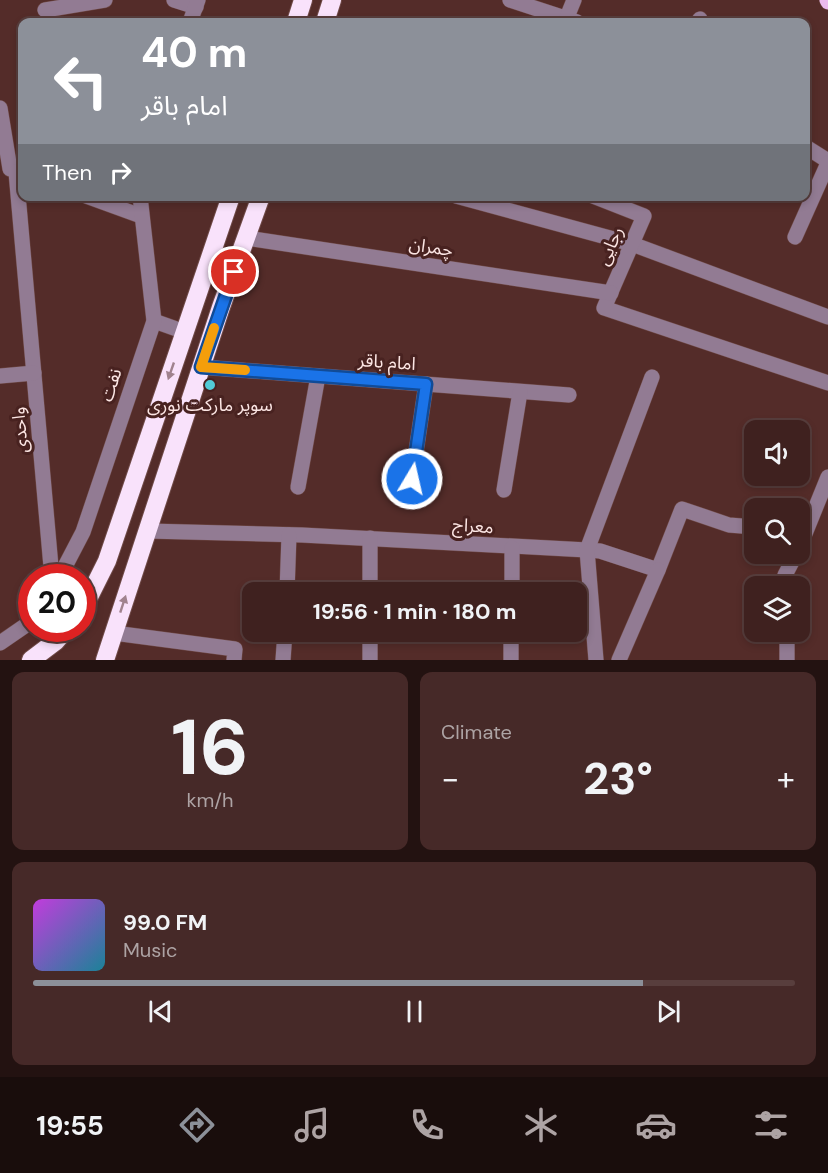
<!DOCTYPE html>
<meta charset="utf-8">
<style>
body{margin:0;font-family:"DM Sans","Noto Sans Arabic",sans-serif;background:#462928;color:#f1f3f6;height:100vh;display:flex;flex-direction:column;font-size:22px;white-space:nowrap}
*{box-sizing:border-box;margin:0}
p{font-size:20px;color:#ada3a4}
.icon{flex:none;width:33px;height:33px;fill:none;stroke:currentColor;stroke-width:2;stroke-linecap:round;stroke-linejoin:round}
.map{position:relative;height:660px;overflow:hidden}
.details{display:flex;flex-direction:column;gap:12px;padding:12px;background:#231211;flex:1}
.details>*{flex:none}
.top-card{position:absolute;left:18px;top:18px;width:792px;height:183px;border-radius:12px;box-shadow:0 3px 9px #0003,0 0 0 2px #583e3d;background:#8c9099;color:#fff;overflow:hidden}
.buttons{position:absolute;left:744px;top:420px;display:grid;gap:12px}
.buttons a{display:grid;place-items:center;width:66px;height:66px;border-radius:12px;background:#3f211f;box-shadow:0 3px 9px #0003,0 0 0 2px #583e3d;font-size:30px}
.speed{position:absolute;left:18px;top:564px;display:flex;gap:12px;font-size:30px;font-weight:700;text-align:center}
.speed>*{display:grid;place-content:center;width:78px;height:78px;border-radius:50%;background:#3f211f;box-shadow:0 3px 9px #0003,0 0 0 2px #583e3d;line-height:1}
.speed .limit{border:9px solid #d22;background:#fff;color:#111}
.pin{position:absolute;display:grid;place-items:center;width:51px;height:51px;color:#fff;margin:-26px;border:3px solid #fff;border-radius:50%;box-shadow:0 2px 6px #0007}
.me{position:absolute;width:66px;margin:-33px;rotate:9deg;stroke-linejoin:round;filter:drop-shadow(0 0 4px #0008)}
.turn{display:flex;align-items:center;gap:21px;height:126px;padding:0 24px;font-size:27px}
.turn .icon{width:78px;height:78px;stroke-width:2.5}
.turn b{display:block;font-size:42px;line-height:51px}
.then{display:flex;align-items:center;height:57px;padding:0 24px;background:#0003;gap:12px;font-size:22px}
.big{font-size:45px;font-weight:700;line-height:1.1}
.details .widget{flex:1;display:flex;flex-direction:column;justify-content:center;gap:9px;min-width:0;padding:0 21px;border-radius:12px;background:#462928}
.details .dial{align-items:center;gap:0}
.dial b{font-size:78px;line-height:1}
.song{display:flex;align-items:center;gap:18px}
.cover{width:72px;height:72px;border-radius:9px;background:linear-gradient(135deg,hsl(290 70% 55%),hsl(190 70% 35%))}
.played{height:6px;border-radius:3px;background:linear-gradient(90deg,#8c9099 80%,#583e3d 80%)}
.keys{display:flex;justify-content:space-around;direction:ltr}
.heat{display:flex;justify-content:space-between;align-items:center;font-size:33px;direction:ltr}
.details .tiles{flex:1;display:grid;gap:12px;grid-template-columns:1fr 1fr}
.widget:last-child{grid-column:span 2}
.trip{position:absolute;left:242px;top:582px;width:345px;height:60px;border-radius:12px;background:#3f211f;box-shadow:0 3px 9px #0003,0 0 0 2px #583e3d;font-weight:700;line-height:60px;text-align:center}
.tab-bar{display:flex;height:96px;justify-content:space-around;align-items:center;background:#190d0c;color:#ada3a4}
.tab-bar .icon{width:42px;height:42px}
.tab-bar .selected{color:#8c9099}
.tab-bar b{font-size:27px;color:#f1f3f6}
.map>svg:first-child{display:block}
.lines{fill:none;stroke-linecap:round;stroke-linejoin:round}
.minor-casing{stroke:#6f4a47;stroke-width:16}
.major-casing{stroke:#6f4a47;stroke-width:16}
.highway-casing{stroke:#6f4a47;stroke-width:20}
.minor{stroke:#927b93;stroke-width:15}
.major{stroke:#ebbbee;stroke-width:15}
.highway{stroke:#f9e2fb;stroke-width:18}
.oneway{fill:#a0828e}
.route-casing{stroke:#114b97;stroke-width:15}
.route{stroke:#1a73e8;stroke-width:10}
.slow{stroke:#f59e0b;stroke-width:10}
.poi-dot{fill:#52cbd7;stroke:#482220;stroke-width:2}
.labels{text-anchor:middle;dominant-baseline:central;stroke-width:6;stroke-linejoin:round;paint-order:stroke}
.street-label{font-size:18px;fill:#fce6e4;stroke:#482220}
.poi-label{font-size:18px;fill:#fce6e4;stroke:#482220}
</style>
<div class="map">
<svg width="828" height="660" viewBox="0 0 828 660">
<rect width="100%" height="100%" fill="#542c29"/>
<g class="lines">
<defs>
<g id="minor">
<polyline points="174,0 196,7"/>
<polyline points="510,0 577,22"/>
<polyline points="45,10 105,0"/>
<polyline points="190,22 198,0"/>
<polyline points="565,22 574,0"/>
<polyline points="698,22 700,19"/>
<polyline points="0,108 10,169"/>
<polyline points="806,147 828,161"/>
<polyline points="16,172 52,578"/>
<polyline points="86,196 141,216"/>
<polyline points="456,196 632,244 828,317"/>
<polyline points="593,196 644,216 604,308 828,383"/>
<polyline points="795,237 828,163"/>
<polyline points="246,238 611,293"/>
<polyline points="154,321 185,332"/>
<polyline points="201,367 569,395"/>
<polyline points="0,376 34,373"/>
<polyline points="412,479 426,384"/>
<polyline points="298,487 318,376"/>
<polyline points="504,490 520,392"/>
<polyline points="148,531 302,535 587,550 600,551 658,570 682,509 729,525 754,527"/>
<polyline points="370,538 370,592"/>
<polyline points="800,546 828,477"/>
<polyline points="59,578 83,532 154,321 140,196"/>
<polyline points="786,586 785,575 796,554"/>
<polyline points="287,592 289,535"/>
<polyline points="512,592 512,548"/>
<polyline points="370,632 370,660"/>
<polyline points="787,632 787,660"/>
<polyline points="114,633 235,649 234,660"/>
<polyline points="0,643 32,621"/>
<polyline points="283,660 285,632"/>
<polyline points="511,660 511,632"/>
<polyline points="596,660 587,550 652,377"/>
<polyline points="619,660 658,570"/>
</g>
<polyline id="major" points="827,0 828,2"/>
<g id="highway">
<polyline points="296,22 303,0"/>
<polyline points="325,22 332,0"/>
<polyline points="82,611 107,561 231,196"/>
<polyline points="31,660 56,641 67,628"/>
<polyline points="105,660 221,307 261,196"/>
</g>
</defs>
<use href="#minor" class="minor-casing"/>
<use href="#major" class="major-casing"/>
<use href="#highway" class="highway-casing"/>
<use href="#minor" class="minor"/>
<use href="#major" class="major"/>
<use href="#highway" class="highway"/>
</g>
<defs><path id="oneway-solid" d="M-6-.8H1V-3.2L6.5 0L1 3.2V.8H-6Z" transform="scale(1.5)"/></defs>
<g class="oneway">
<use href="#oneway-solid" transform="translate(171 371) rotate(109)"/>
<use href="#oneway-solid" transform="translate(123 604) rotate(-72)"/>
</g>
<g class="lines">
<defs>
<polyline id="route" points="234,272 201,367 426,384 412,479"/>
</defs>
<use href="#route" class="route-casing"/>
<use href="#route" class="route"/>
<polyline class="slow" points="214,328 201,367 245,370"/>
</g>
<circle class="poi-dot" cx="210" cy="385" r="6"/>
<g class="labels">
<g class="street-label">
<text transform="translate(610 246) rotate(-66)">رجایی</text>
<text transform="translate(431 247) rotate(9)">چمران</text>
<text transform="translate(387 362) rotate(4)">امام باقر</text>
<text transform="translate(111 385) rotate(-72)">نفت</text>
<text transform="translate(20 430) rotate(-95)">واحدی</text>
<text transform="translate(473 526) rotate(4)">معراج</text>
</g>
<g class="poi-label">
<text x="210" y="405">سوپر مارکت نوری</text>
</g>
</g>
</svg>
<div class="buttons">
<a><svg class="icon" aria-label="sound" viewBox="0 0 24 24"><path d="M4 9h4l5-4v14l-5-4H4zM17 9q2 3 0 6"/></svg></a>
<a><svg class="icon" aria-label="search" viewBox="0 0 24 24"><circle cx="10" cy="10" r="6"/><path d="M15 15l6 6"/></svg></a>
<a><svg class="icon" aria-label="layers" viewBox="0 0 24 24"><path d="M12 4l9 5-9 5-9-5zM3 14l9 5 9-5"/></svg></a>
</div>
<div class="speed"><div class="limit">20</div></div>
<div class="pin" style="left:234px;top:272px;background:#d93025"><svg class="icon" aria-label="arrive" viewBox="0 0 24 24"><path d="M6 21V4h12l-3 4 3 4H6"/></svg></div>
<svg class="me" style="left:412px;top:479px" viewBox="-20 -20 40 40"><circle r="17" fill="#1a73e8" stroke="#fff" stroke-width="3"/><path d="M0-11L8 9 0 5-8 9z" fill="#fff"/></svg>
<div class="trip">19:56 · 1 min · 180 m</div>
<div class="top-card">
<div class="turn"><svg class="icon" aria-label="left" viewBox="0 0 24 24"><path d="M17 20v-9H6M10 6l-5 5 5 5"/></svg><div><b>40 m</b>امام باقر</div></div>
<div class="then">Then<svg class="icon" aria-label="right" viewBox="0 0 24 24"><path d="M7 20v-9h11M14 6l5 5-5 5"/></svg></div>
</div>
</div>
<section class="details">
<div class="tiles">
<div class="widget dial"><b>16</b><p>km/h</p></div>
<div class="widget"><p>Climate</p>
<div class="heat"><a>−</a><b class="big">23°</b><a>+</a></div>
</div>
<div class="widget">
<div class="song"><i class="cover"></i><div><b>99.0 FM</b><p>Music</p></div></div>
<div class="played"></div>
<div class="keys"><svg class="icon" aria-label="previous" viewBox="0 0 24 24"><path d="M18 5L8 12l10 7zM5 5v14"/></svg><svg class="icon" aria-label="pause" viewBox="0 0 24 24"><path d="M8 5v14M16 5v14"/></svg><svg class="icon" aria-label="next" viewBox="0 0 24 24"><path d="M6 5l10 7-10 7zM19 5v14"/></svg></div>
</div>
</div>
</section>
<nav class="tab-bar">
<b>19:55</b>
<svg class="icon selected" aria-label="directions" viewBox="0 0 24 24"><path d="M12 3l9 9-9 9-9-9zM9 14v-3h6M13 9l2 2-2 2"/></svg>
<svg class="icon" aria-label="music" viewBox="0 0 24 24"><path d="M9 18V5l10-2v13"/><circle cx="6" cy="18" r="3"/><circle cx="16" cy="16" r="3"/></svg>
<svg class="icon" aria-label="phone" viewBox="0 0 24 24"><path d="M5 4h4l2 5-3 2q2 4 5 5l2-3 5 2v4C11 20 4 13 5 4z"/></svg>
<svg class="icon" aria-label="climate" viewBox="0 0 24 24"><path d="M12 3v18M4 7l16 10M4 17L20 7"/></svg>
<svg class="icon" aria-label="car" viewBox="0 0 24 24"><path d="M5 17H2v-5l4-1 3-4h7l3 4 3 1v5h-3M9 17h6M6 11h13"/><circle cx="7" cy="17" r="2"/><circle cx="17" cy="17" r="2"/></svg>
<svg class="icon" aria-label="filters" viewBox="0 0 24 24"><path d="M4 7h16M4 17h16"/><circle cx="9" cy="7" r="2"/><circle cx="15" cy="17" r="2"/></svg>
</nav>
